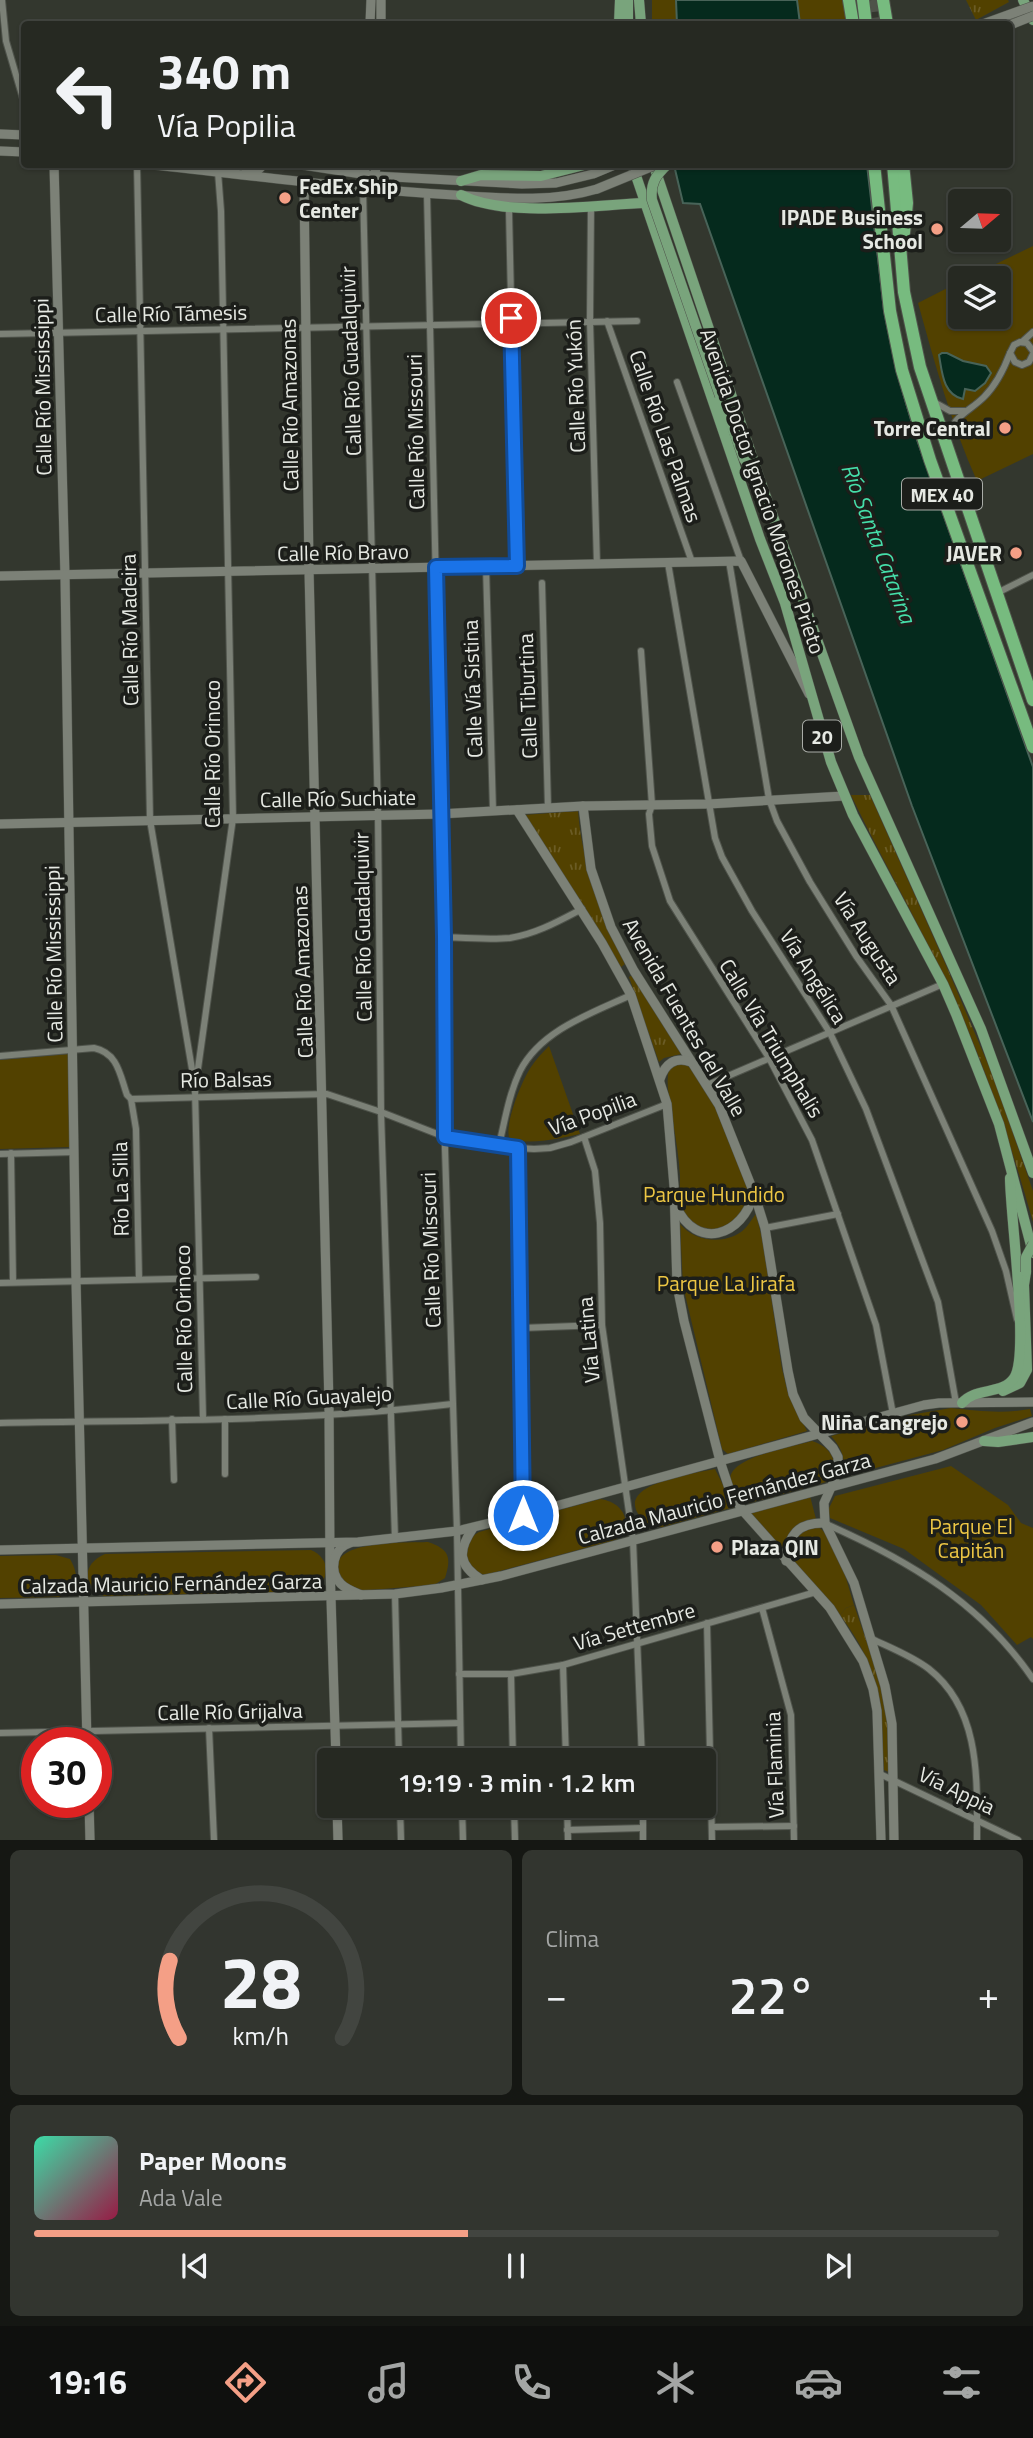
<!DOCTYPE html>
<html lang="es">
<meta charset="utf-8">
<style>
body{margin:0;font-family:"Titillium Web",sans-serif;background:#32352f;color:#f1f3f6;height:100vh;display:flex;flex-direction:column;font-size:26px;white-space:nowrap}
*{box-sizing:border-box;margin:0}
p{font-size:23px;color:#a4a6a5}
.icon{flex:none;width:38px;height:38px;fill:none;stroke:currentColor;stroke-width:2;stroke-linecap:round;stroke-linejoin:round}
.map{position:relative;height:1840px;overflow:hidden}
.side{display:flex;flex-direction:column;gap:10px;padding:10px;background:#151713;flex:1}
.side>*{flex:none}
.hud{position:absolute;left:21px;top:21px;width:992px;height:147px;border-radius:7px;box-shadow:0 2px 5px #0004,0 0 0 2px #424540;background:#262922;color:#f1f3f6;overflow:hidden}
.needle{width:46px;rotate:71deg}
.controls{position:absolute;left:948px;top:189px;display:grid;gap:14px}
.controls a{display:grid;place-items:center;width:63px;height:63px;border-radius:7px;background:#262922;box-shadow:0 2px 5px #0004,0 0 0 2px #424540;font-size:35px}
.speed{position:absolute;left:21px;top:1727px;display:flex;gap:14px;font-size:35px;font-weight:700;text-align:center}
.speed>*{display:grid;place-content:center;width:91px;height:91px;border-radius:50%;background:#262922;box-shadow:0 2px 5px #0004,0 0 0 2px #424540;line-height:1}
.speed .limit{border:10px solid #d22;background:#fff;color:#111}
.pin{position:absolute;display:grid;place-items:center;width:60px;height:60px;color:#fff;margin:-30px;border:4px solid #fff;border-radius:50%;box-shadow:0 2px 7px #0007}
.me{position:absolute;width:77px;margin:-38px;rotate:0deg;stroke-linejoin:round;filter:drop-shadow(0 0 5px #0008)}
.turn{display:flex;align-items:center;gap:24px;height:147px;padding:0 21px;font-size:32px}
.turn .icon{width:91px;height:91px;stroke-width:2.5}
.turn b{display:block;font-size:49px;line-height:60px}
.big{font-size:52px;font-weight:600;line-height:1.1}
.side .widget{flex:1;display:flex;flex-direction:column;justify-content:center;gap:10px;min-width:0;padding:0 24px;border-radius:10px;background:#32352f}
.side .dial{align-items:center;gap:0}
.dial svg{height:182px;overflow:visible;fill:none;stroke:#424540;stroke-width:7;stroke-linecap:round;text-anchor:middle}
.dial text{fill:#f1f3f6;stroke:none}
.song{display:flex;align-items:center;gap:21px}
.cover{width:84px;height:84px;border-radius:10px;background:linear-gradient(135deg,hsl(160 70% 55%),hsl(340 70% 35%))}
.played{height:7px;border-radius:4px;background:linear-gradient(90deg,#f49f86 45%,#424540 45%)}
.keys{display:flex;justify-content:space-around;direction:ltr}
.heat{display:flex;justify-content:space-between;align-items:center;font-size:38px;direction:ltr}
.side .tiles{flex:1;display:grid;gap:10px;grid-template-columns:1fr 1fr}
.widget:last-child{grid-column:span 2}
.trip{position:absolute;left:317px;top:1748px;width:399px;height:70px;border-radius:7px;background:#262922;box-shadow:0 2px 5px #0004,0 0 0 2px #424540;font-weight:600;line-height:70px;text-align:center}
.menu{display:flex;height:112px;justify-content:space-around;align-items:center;background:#0f100e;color:#a4a6a5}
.menu .icon{width:49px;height:49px}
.menu .current{color:#f49f86}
.menu b{font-size:32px;color:#f1f3f6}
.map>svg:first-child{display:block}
.grass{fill:url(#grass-tufts)}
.park{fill:#524100}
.water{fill:#052a1d;stroke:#486358;stroke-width:2}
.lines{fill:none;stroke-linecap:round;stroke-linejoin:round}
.highway-tunnel{stroke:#4e5249;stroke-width:12;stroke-dasharray:12 6;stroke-linecap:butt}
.street-casing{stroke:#4f534b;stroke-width:8}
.secondary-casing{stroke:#4f534b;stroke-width:10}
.primary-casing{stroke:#4f534b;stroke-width:11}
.highway-casing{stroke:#4f534b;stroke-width:14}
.street{stroke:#7c8177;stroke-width:6}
.secondary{stroke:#7c8177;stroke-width:9}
.primary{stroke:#79a47c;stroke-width:10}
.highway{stroke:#77bb7f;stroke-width:12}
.secondary-bridge-casing{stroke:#4f534b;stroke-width:10;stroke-linecap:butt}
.primary-bridge-casing{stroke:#4f534b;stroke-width:11;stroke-linecap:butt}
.secondary-bridge{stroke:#7c8177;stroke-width:9}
.primary-bridge{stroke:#79a47c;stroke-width:10}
.route-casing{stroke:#114b97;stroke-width:18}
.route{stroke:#1a73e8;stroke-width:12}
.poi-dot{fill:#f49f86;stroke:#1c1e1a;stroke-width:2.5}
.labels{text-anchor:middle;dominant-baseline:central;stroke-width:7;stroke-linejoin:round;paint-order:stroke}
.shield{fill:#1c1e1a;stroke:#a9aca7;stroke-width:2}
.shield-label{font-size:19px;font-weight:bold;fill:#e6e9e3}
.poi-label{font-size:21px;font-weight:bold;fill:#e6e9e3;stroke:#1c1e1a;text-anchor:end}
.street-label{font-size:21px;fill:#e6e9e3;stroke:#1c1e1a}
.park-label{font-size:21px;fill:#edc644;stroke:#1c1e1a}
.water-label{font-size:23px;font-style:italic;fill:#45dea9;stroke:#1c1e1a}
</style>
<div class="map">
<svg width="1033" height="1840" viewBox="0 0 1033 1840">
<defs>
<pattern id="grass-tufts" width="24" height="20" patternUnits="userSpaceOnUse" patternTransform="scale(1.75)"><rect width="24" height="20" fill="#524100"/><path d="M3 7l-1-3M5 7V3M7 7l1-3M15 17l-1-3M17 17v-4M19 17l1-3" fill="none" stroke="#6b5c25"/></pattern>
</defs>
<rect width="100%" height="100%" fill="#33372e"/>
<g class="grass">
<polygon points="966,0 1008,0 1009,2 976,20"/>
<path d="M851 795H870L945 963 993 1076 1033 1191V1222C1015 1158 994 1092 968 1030 934 949 889 874 851 795Z"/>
<path d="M578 811C582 866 603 914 625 964L621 967 524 815Z"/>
<polygon points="632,975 681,1054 664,1058 659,1062 629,977"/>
<path d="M854 1605 881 1683 888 1722 891 1773 884 1770C881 1703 882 1671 840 1615L846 1608Z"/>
</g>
<g class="park">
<polygon points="652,0 850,0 854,24 652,24"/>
<polygon points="386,164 480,164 480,169 386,167"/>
<path d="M1033 246V454L977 481C951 423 935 364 918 303L961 281V317H999V278H967Z"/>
<path d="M549 1046 580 1134C563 1138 523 1147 509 1137 505 1123 522 1080 531 1067 536 1059 543 1052 549 1046Z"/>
<polygon points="68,1054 70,1147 0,1149 0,1060"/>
<path d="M682 1062C716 1081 736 1156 749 1192 746 1226 705 1246 685 1213 678 1201 680 1189 680 1176 679 1158 676 1140 673 1122 671 1104 665 1086 669 1068Z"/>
<path d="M756 1214 762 1238 782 1369 788 1393 807 1431 728 1454 722 1449 683 1286 680 1224C694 1241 722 1245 741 1232 747 1228 751 1220 756 1214Z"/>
<path d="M951 1408C980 1411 1001 1414 1030 1409L1032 1416 995 1428 943 1450 842 1477C847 1461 842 1448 831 1436L910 1415Z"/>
<path d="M812 1441C833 1448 841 1464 826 1482L749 1503C690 1463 785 1449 812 1441Z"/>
<polygon points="951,1466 1008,1505 1021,1523 1033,1528 1033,1639 1031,1637 1017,1645 981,1605 904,1549 830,1518 828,1510 835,1496"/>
<path d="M715 1469 734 1507 662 1527C653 1527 645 1523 639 1515 616 1483 697 1473 715 1469Z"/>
<path d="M810 1496 816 1519C792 1525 791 1529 783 1551L750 1514 751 1512Z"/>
<path d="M600 1499C624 1502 635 1525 615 1540L485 1575C460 1569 457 1545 479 1532Z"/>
<path d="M818 1527C836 1537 848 1585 854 1605L846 1608 840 1615 790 1559 791 1543 800 1530Z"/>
<path d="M428 1542C449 1549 452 1557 445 1578L434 1585 356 1591C349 1588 340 1580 338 1572 329 1539 408 1543 428 1542Z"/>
<path d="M311 1550C332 1559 330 1582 311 1592L104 1596C82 1584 82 1564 105 1554Z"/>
<path d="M56 1555 70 1559C80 1576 78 1590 60 1597L0 1598V1556Z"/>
</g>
<g class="water">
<polygon points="676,0 797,0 800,24 677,24"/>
<polygon points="674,165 867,165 884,310 896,369 916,437 1033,767 1033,1122 912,806 700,204 683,203"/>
<path d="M942 353H947L963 361 986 366 991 373 985 383 975 391 965 389 963 399C943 395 942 372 939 355Z"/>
</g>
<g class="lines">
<polyline class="highway-tunnel" points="872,0 875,24"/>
<defs>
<g id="street">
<polyline points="2,0 6,41 24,102"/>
<polyline points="137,164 150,820 194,1081"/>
<polyline points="363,189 378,815 381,1112 395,1539"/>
<polyline points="427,194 444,937 445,1149 457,1531 461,1760"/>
<polyline points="507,206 509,211 517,566"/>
<polyline points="591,206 590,321 597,565"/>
<polyline points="607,321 692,562"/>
<polyline points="0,334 637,321"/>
<polyline points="1022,342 1033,332"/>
<polyline points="1033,351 1027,343 1020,342 1014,345 1010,353 1015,362 1022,365 1029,362 1033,354"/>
<polyline points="677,382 741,561"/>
<polyline points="934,402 950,411 965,411"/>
<path d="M948 439C952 416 969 412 984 397 996 385 1004 369 1010 353"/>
<polyline points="729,561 769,799 777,821 810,882 856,956 891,1005 992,1231 1006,1271 1017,1319"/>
<polyline points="668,563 715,838 722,857 752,911 830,1033 866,1109 938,1302 956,1403"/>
<polyline points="486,567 493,811"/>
<polyline points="542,583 548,808"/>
<polyline points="997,593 1033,575"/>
<polyline points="641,651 652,805 649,814 652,846 670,901 769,1058 812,1140 876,1325 893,1414"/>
<path d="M444 937C465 938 489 940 510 938 536 934 559 921 582 909"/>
<path d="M0 1056 94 1048C118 1053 120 1075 127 1095L131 1099 327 1094 381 1112 445 1137 518 1148 534 1149 550 1148 571 1142 667 1104"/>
<polyline points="707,1085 943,984"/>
<polyline points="131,1099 136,1129 139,1279"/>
<polyline points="584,1137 595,1171 600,1223 602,1325 633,1540 642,1760"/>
<path d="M499 1145C505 1120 509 1094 520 1071 541 1030 592 1013 631 995"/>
<polyline points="518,1148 523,1515"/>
<polyline points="11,1153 13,1282"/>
<polyline points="0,1154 75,1152"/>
<polyline points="765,1228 838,1214"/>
<polyline points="0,1283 256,1277"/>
<polyline points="521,1328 602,1325"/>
<polyline points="203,1418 195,1090 233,818 221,211 218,172"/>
<polyline points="172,1419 174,1480"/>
<path d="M0 1423C151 1420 302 1422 452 1404"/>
<polyline points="225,1474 225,1419"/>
<path d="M826 1524C908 1560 981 1603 1033 1679"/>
<polyline points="395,1594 399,1760"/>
<polyline points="762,1608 791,1715 794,1840"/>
<polyline points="707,1623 712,1840"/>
<path d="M872 1639C891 1648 912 1656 929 1669 981 1710 977 1779 977 1840"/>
<polyline points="563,1665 566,1760"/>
<polyline points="459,1674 511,1674 563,1665 816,1592"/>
<polyline points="511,1674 513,1760"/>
<polyline points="209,1728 214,1840"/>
<polyline points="0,1733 460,1723"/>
<polyline points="880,1774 1018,1840"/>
<polyline points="400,1806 401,1840"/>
<polyline points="462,1806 463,1840"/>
<polyline points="514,1806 515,1840"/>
<polyline points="567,1806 568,1840"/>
<polyline points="643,1806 643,1840"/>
<polyline points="712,1827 794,1826"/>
<polyline points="567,1830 643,1828"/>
</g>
<g id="secondary">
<polyline points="370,24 371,0"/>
<polyline points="381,24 381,0"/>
<polyline points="996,24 1017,16"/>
<polyline points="0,134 24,135"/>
<polyline points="0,151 24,152"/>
<polyline points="54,164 65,576 76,1281 87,1743"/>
<path d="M146 164C248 175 350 189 454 195 502 198 550 203 597 189"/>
<polyline points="296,164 375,176 522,184 556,183 593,174 617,164"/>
<polyline points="246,170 258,170 264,164"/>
<polyline points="304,183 309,570 329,1405 330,1566 336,1760"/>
<polyline points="363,189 365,164"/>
<polyline points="374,190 376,164"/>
<polyline points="0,576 741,561 809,694"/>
<polyline points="583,806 591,869 611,927 634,971 719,1105 754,1193 765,1228 788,1371 793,1394 804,1418 833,1448 838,1457 838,1472 824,1503 825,1523 854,1583 885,1686 892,1724 894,1840"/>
<polyline points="517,810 602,943 631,995 667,1104 674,1186 677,1285 684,1321 720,1461 730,1491 743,1511 830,1608 863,1661 873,1689 877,1711 881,1840"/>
<polyline points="0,824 440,814 583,806 709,804 844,796"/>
<path d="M660 1079C665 1064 675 1056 691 1062"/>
<path d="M676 1206C696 1251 743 1237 754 1193"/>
<path d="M473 1528C458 1550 457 1565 482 1580"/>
<path d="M350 1543C333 1548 328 1571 341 1584 346 1589 354 1592 361 1595"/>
<polyline points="0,1550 358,1542 457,1531 523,1515 924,1405 939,1403 1033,1402"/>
<path d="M786 1561C788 1535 798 1522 825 1523"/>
<polyline points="0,1604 395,1594 441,1588 501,1576 935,1459 1033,1422"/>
<polyline points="89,1802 90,1840"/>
<polyline points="337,1806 338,1840"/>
</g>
<g id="primary">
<polyline points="639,0 641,24"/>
<polyline points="1023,0 1033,20"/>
<polyline points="619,24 620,0"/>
<polyline points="628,24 628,0"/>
<polyline points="632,164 760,539 785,603 831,762 853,815 943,984 956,1014 999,1124 1033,1253"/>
<polyline points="656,172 760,480 859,757 981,1029 1033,1173"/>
<polyline points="461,181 481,175 541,176 588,164"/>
<path d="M461 195C506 218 593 205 644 203"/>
<polyline points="720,396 744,459 757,477"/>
<polyline points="1003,1391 1020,1383 1027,1370 1024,1285 1026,1272"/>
<path d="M962 1403C975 1387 1003 1395 1014 1378 1030 1355 1010 1214 1010 1178"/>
<polyline points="984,1441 998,1442 1033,1437"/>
</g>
<g id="highway">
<polyline points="849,0 853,24"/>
<polyline points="863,0 866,24"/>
<polyline points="883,0 887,24"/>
<polyline points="874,164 890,311 902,370 930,460 1033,747"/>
<polyline points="893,164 904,292 920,367 1033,700"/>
<polyline points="903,164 907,203 904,233"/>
</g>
</defs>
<use href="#street" class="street-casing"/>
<use href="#secondary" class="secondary-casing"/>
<use href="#primary" class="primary-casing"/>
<use href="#highway" class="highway-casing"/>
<use href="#street" class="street"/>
<use href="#secondary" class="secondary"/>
<use href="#primary" class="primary"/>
<use href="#highway" class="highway"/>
<defs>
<g id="secondary-bridge">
<polyline points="983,24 1033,6"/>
<polyline points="1010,25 1033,16"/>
<polyline points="597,189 658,164"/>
</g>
<g id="primary-bridge">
<path d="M668 164C656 175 650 183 652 200L720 396"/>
<polyline points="1026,1272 1026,1257 1033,1244"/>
</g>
</defs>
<use href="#secondary-bridge" class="secondary-bridge-casing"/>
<use href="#primary-bridge" class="primary-bridge-casing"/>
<use href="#secondary-bridge" class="secondary-bridge"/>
<use href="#primary-bridge" class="primary-bridge"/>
</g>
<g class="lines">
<defs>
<polyline id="route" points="511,318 517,566 436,567 444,937 445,1137 518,1148 523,1515"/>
</defs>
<use href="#route" class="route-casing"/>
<use href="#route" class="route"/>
</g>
<g class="poi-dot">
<circle cx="285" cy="198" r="7"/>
<circle cx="937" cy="229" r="7"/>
<circle cx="1005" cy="428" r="7"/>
<circle cx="1016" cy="553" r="7"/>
<circle cx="962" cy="1422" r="7"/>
<circle cx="717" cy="1547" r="7"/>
</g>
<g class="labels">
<g class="shield">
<rect x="902" y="478.5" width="80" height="31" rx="5"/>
<rect x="803" y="720.5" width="38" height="31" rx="5"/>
</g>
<g class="shield-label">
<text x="942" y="494">MEX 40</text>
<text x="822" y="736">20</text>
</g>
<g class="poi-label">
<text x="299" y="186" text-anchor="start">FedEx Ship<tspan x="299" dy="24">Center</tspan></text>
<text x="923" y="217">IPADE Business<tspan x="923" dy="24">School</tspan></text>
<text x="991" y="428">Torre Central</text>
<text x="1002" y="553">JAVER</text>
<text x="948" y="1422">Niña Cangrejo</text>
<text x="731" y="1547" text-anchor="start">Plaza QIN</text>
</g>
<g class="street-label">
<text transform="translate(171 313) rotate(-1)">Calle Río Támesis</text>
<text transform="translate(350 361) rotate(-92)">Calle Río Guadalquivir</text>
<text transform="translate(575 386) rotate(-92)">Calle Río Yukón</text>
<text transform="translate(42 387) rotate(-91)">Calle Río Mississippi</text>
<text transform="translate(289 405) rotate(-91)">Calle Río Amazonas</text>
<text transform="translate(415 432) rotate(-91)">Calle Río Missouri</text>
<text transform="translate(666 436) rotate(71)">Calle Río Las Palmas</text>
<text transform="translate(763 491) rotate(71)">Avenida Doctor Ignacio Morones Prieto</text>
<text transform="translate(343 552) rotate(-1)">Calle Río Bravo</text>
<text transform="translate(129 630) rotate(-91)">Calle Río Madeira</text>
<text transform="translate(472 689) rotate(-92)">Calle Vía Sistina</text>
<text transform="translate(527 696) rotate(-92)">Calle Tiburtina</text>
<text transform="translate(212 754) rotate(-90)">Calle Río Orinoco</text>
<text transform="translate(338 798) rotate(-1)">Calle Río Suchiate</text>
<text transform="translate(362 927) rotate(-91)">Calle Río Guadalquivir</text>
<text transform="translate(868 938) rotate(57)">Vía Augusta</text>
<text transform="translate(53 954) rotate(-91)">Calle Río Mississippi</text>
<text transform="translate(302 972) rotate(-92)">Calle Río Amazonas</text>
<text transform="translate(814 976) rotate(58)">Vía Angélica</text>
<text transform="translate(685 1017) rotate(60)">Avenida Fuentes del Valle</text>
<text transform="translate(772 1038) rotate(59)">Calle Vía Triumphalis</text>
<text transform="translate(226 1079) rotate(-1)">Río Balsas</text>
<text transform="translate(592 1113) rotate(-20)">Vía Popilia</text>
<text transform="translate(120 1189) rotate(-91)">Río La Silla</text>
<text transform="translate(430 1250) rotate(-92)">Calle Río Missouri</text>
<text transform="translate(183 1319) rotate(-91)">Calle Río Orinoco</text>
<text transform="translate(588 1340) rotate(-95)">Vía Latina</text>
<text transform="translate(309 1397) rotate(-3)">Calle Río Guayalejo</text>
<text transform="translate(724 1498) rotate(-15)">Calzada Mauricio Fernández Garza</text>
<text transform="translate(171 1583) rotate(-1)">Calzada Mauricio Fernández Garza</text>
<text transform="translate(634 1626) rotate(-16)">Vía Settembre</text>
<text transform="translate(230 1711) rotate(-1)">Calle Río Grijalva</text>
<text transform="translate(774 1765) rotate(-92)">Vía Flaminia</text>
<text transform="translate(957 1790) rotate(26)">Vía Appia</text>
</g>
<g class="park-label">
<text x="714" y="1194">Parque Hundido</text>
<text x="726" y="1283">Parque La Jirafa</text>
<text x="971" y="1526">Parque El<tspan x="971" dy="24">Capitán</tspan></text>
</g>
<g class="water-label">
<text transform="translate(879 543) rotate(69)">Río Santa Catarina</text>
</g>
</g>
</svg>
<div class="controls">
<a><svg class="needle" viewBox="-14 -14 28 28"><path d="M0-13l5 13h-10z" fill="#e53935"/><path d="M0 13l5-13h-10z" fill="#a4a6a5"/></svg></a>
<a><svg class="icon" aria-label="layers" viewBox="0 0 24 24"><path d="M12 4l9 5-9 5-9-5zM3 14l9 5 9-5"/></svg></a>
</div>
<div class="speed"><div class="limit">30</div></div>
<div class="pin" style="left:511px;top:318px;background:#d93025"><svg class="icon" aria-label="arrive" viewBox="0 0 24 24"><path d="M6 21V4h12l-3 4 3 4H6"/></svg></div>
<svg class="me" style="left:523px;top:1515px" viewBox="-20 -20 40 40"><circle r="17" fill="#1a73e8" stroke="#fff" stroke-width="3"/><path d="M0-11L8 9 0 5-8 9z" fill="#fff"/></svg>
<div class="trip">19:19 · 3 min · 1.2 km</div>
<div class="hud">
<div class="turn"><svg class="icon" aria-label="left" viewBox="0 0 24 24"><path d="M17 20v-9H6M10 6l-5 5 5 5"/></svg><div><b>340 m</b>Vía Popilia</div></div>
</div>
</div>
<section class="side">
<div class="tiles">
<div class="widget dial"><svg viewBox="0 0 100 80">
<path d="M14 69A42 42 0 1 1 86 69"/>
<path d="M14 69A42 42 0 0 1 10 35" stroke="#f49f86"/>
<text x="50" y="56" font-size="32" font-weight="700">28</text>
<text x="50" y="72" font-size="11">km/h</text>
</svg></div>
<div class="widget"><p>Clima</p>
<div class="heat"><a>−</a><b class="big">22°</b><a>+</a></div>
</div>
<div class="widget">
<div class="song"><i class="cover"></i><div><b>Paper Moons</b><p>Ada Vale</p></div></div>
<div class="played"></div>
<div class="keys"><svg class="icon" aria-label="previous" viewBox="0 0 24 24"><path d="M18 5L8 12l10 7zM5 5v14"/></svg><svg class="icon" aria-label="pause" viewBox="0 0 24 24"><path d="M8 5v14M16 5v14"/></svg><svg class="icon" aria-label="next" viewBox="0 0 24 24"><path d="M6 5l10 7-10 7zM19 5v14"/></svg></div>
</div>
</div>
</section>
<nav class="menu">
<b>19:16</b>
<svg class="icon current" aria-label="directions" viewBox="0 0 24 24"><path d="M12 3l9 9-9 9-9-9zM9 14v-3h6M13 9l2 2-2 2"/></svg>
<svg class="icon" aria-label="music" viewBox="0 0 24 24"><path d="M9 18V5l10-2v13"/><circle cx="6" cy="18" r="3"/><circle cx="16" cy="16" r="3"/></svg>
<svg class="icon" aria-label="phone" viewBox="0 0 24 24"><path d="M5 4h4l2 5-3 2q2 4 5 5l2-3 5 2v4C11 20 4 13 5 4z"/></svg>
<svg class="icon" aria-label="climate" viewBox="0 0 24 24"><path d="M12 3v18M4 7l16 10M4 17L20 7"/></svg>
<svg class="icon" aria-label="car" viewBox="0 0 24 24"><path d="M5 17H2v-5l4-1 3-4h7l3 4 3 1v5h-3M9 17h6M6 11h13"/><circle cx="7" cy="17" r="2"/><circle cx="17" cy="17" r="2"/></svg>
<svg class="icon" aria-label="filters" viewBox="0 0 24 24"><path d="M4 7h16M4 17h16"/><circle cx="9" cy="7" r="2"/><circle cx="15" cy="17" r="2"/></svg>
</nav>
